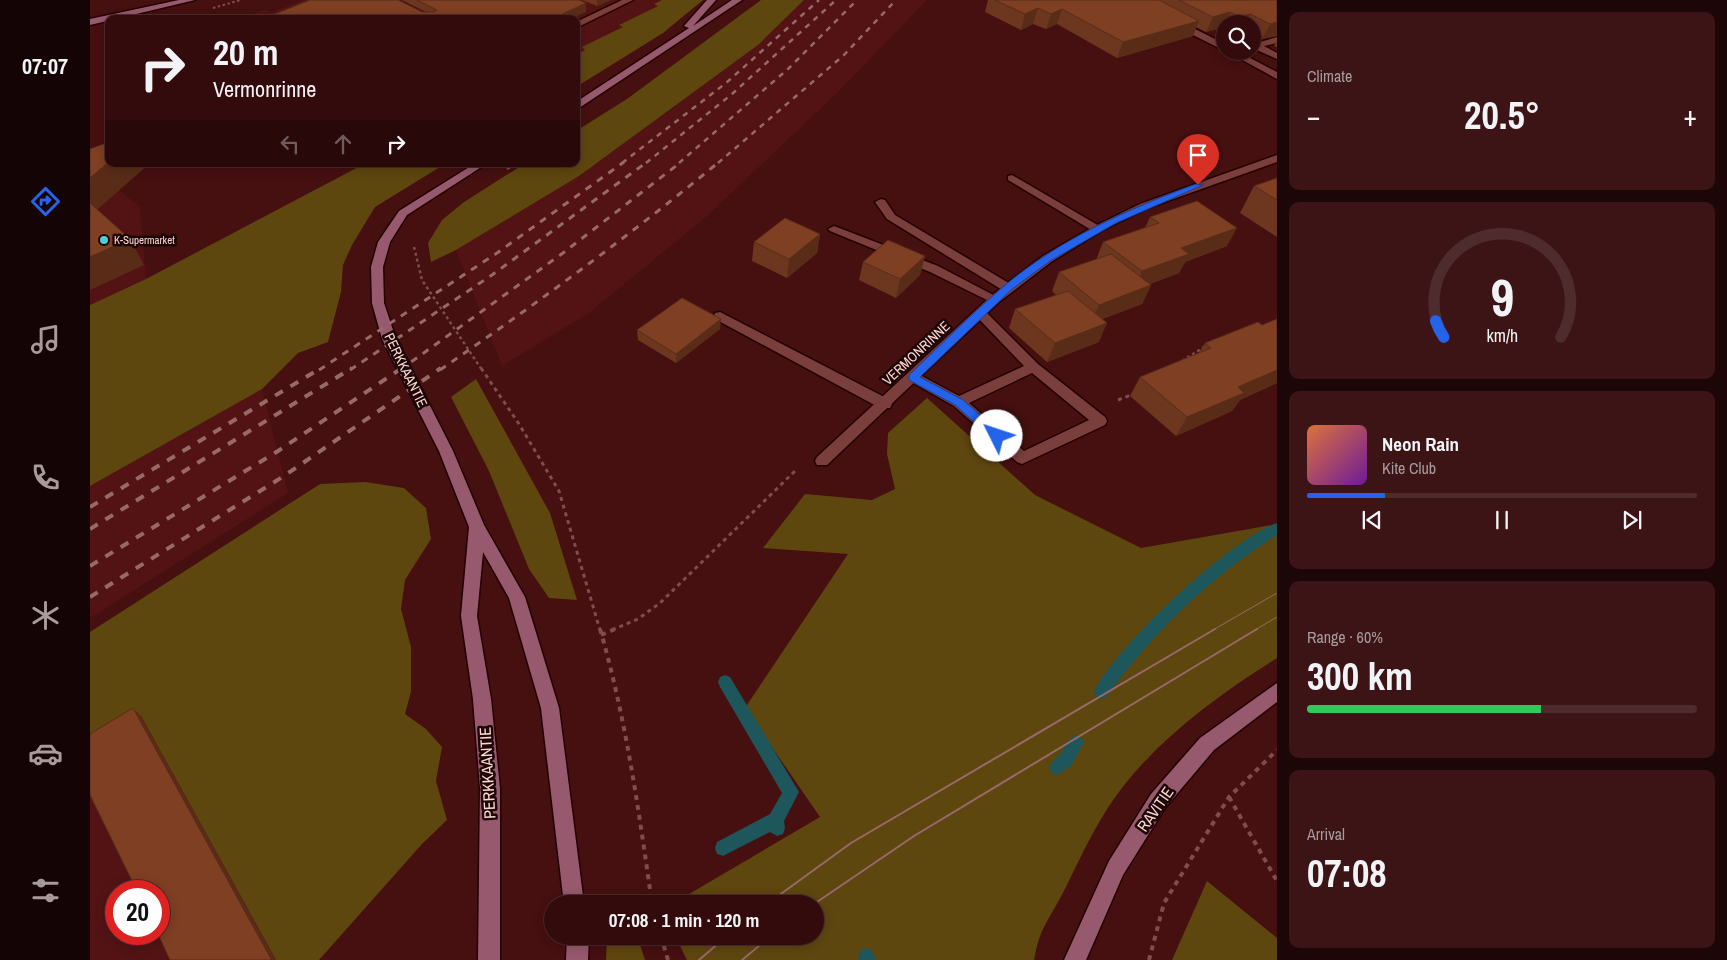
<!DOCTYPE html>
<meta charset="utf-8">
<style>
body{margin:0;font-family:"Archivo Narrow",sans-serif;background:#3c1415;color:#f1f3f6;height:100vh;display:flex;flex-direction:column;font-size:19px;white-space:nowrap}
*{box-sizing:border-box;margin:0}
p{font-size:16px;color:#a99b9d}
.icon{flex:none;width:28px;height:28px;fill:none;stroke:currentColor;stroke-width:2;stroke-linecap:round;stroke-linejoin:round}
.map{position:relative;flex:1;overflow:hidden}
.drawer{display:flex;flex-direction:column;gap:12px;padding:12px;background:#1d0607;width:450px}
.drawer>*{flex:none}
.banner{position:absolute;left:15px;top:15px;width:475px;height:152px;border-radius:10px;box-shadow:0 2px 12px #0003,0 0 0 1px #4e2b2d;background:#340b0c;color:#f1f3f6;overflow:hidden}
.controls{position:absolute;left:1126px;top:15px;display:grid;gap:10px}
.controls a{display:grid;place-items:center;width:45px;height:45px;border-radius:50%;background:#340b0c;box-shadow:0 2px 12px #0003,0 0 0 1px #4e2b2d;font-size:25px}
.speed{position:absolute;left:15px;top:880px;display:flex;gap:10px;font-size:25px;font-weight:700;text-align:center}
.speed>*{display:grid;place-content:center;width:65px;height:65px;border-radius:50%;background:#340b0c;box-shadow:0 2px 12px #0003,0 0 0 1px #4e2b2d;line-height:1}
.speed .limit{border:8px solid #d22;background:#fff;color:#111}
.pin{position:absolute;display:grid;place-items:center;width:42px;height:42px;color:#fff;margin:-51px -21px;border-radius:50% 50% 50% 0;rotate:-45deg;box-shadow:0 0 5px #0007}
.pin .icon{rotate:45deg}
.me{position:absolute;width:55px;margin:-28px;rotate:311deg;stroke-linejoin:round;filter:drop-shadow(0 0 4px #0008)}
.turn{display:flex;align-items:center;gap:18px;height:105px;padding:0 25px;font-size:22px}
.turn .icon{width:65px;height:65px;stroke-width:2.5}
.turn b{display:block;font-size:35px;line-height:42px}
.lanes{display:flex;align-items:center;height:48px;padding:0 25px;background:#0003;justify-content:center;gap:25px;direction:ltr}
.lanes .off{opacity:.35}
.big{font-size:38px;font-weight:700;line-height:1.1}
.drawer .tile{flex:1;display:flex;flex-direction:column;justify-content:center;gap:8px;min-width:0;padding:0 18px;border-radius:10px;background:#3c1415}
.drawer .dial{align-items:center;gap:0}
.dial svg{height:130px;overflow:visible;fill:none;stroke:#4e2b2d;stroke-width:7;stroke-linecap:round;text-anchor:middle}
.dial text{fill:#f1f3f6;stroke:none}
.song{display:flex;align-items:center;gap:15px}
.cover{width:60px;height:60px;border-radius:8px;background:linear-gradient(135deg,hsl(20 70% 55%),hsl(280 70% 35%))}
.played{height:5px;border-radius:2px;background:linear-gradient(90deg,#2563eb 20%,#4e2b2d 20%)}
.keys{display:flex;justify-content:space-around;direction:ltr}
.heat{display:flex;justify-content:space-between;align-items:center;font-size:28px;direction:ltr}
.charge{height:8px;border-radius:4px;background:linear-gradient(90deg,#34c759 60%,#4e2b2d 0)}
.trip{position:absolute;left:454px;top:895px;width:280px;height:50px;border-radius:25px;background:#340b0c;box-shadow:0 2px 12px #0003,0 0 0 1px #4e2b2d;font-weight:700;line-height:50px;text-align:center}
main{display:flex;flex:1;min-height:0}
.dock{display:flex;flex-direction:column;width:90px;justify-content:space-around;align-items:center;background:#150405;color:#a99b9d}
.dock .icon{width:35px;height:35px}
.dock .selected{color:#2563eb}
.dock b{font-size:22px;color:#f1f3f6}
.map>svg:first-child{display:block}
.built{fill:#531315;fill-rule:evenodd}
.green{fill:#5e460f}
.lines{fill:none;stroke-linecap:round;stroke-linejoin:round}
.stream{fill:#1d565b;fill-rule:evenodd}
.lane-casing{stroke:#250002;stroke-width:3}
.street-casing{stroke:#250002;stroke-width:3}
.secondary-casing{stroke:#250002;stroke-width:3}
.path-far3{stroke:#7f4d4d;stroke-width:2;stroke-dasharray:2.5 2.5;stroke-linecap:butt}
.path-far2{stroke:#7f4d4d;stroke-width:2.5;stroke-dasharray:3 3;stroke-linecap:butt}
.path-far1{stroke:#7f4d4d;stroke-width:3;stroke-dasharray:4 4;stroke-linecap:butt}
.path{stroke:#7f4d4d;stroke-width:4;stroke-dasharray:5 5;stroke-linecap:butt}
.lane{fill:#7a3e3c;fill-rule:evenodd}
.street{fill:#7a3e3c;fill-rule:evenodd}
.secondary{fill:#97596e;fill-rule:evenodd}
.tram-far1{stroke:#986969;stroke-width:1}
.tram{stroke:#986969;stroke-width:2}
.rail-far2{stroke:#986969;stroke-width:2.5;stroke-dasharray:5.5 5.5;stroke-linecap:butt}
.rail-far1{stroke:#986969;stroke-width:3;stroke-dasharray:7 7;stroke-linecap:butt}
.rail{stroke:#986969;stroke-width:4;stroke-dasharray:9 9;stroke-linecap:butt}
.wall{fill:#6d361e}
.shaded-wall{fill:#592c18}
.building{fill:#7f3f23;stroke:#592c18}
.route{fill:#2563eb;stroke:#184099}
.poi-dot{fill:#52cbd7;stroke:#1d0606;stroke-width:2}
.labels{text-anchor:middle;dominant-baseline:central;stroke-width:5;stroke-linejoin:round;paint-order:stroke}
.far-poi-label{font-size:11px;fill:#fcd7d4;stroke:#1d0606;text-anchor:start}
.street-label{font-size:14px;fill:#fcd7d4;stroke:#1d0606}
.near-street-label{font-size:16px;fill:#fcd7d4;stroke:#1d0606}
</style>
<main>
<nav class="dock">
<b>07:07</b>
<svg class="icon selected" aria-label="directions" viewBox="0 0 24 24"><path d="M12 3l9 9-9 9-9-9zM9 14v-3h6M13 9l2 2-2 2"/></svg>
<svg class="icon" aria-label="music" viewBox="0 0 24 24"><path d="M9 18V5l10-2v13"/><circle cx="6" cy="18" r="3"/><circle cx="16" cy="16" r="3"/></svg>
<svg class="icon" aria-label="phone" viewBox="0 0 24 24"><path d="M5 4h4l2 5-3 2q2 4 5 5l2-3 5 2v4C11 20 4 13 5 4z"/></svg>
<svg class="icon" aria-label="climate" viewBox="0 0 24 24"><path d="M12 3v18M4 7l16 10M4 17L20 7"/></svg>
<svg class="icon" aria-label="car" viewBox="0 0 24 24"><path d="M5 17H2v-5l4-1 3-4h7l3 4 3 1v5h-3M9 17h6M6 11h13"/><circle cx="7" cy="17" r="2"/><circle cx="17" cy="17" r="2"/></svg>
<svg class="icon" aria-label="filters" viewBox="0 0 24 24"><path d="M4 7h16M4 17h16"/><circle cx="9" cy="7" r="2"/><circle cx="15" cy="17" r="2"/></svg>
</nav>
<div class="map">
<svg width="1187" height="960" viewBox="0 0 1187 960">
<rect width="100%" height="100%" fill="#460f10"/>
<g class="built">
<polygon points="213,0 572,0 564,4 569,6 529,25 534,27 493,47 496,50 486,55 486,19 150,19 175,9 181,12"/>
<polygon points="714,0 837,0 749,91 617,216 499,313 412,366 366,250 489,176 668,45"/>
<polygon points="0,167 50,207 56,279 0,305"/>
<polygon points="172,389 198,493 0,618 0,486"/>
<path d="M51 716 186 960H0V747ZM26 891H69V934H26Z"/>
</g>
<g class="green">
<polygon points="572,0 613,0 573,33 486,87 486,55 495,50 492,47 533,27 529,25 568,6 564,4"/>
<polygon points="671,0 714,0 668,45 489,176 366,250 341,262 338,243 352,220 374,202 434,164 486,164 486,131 537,99"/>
<polygon points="274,164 355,164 285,207 262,245 253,265 251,292 238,342 208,353 172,389 0,486 0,305 56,279"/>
<polygon points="386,379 460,513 487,600 459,598 439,569 399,471 361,397"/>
<path d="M837 398 945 495 1051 548 1187 524V658C1131 693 1076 733 1035 784 1010 815 993 852 976 887 969 902 959 916 952 931 948 940 946 950 944 960H597L585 936H725V904H582L730 817 655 708 758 554 673 548 715 494 782 500 805 489 797 454 798 433Z"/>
<polygon points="275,482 314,488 336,508 341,539 315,580 311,609 321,647 321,692 315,714 336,729 352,747 346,781 357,820 332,844 229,960 186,960 51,716 0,747 0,632 230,484"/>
<polygon points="1117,881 1187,938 1187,960 1082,960"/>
<polygon points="517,936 547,936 555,960 516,960"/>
</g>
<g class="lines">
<g class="stream">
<path d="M1187 523V535C1119 578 1064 632 1016 697L1011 699 1006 697 1004 692C1024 648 1141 538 1187 523Z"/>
<polygon points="635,675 640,677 709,792 694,821 695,828 693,834 687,836 680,832 633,856 627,854 625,848 627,842 680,814 692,793 630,687 628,682 630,677"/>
<path d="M986 735 991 737 994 742 981 766 967 775 961 772 959 767C962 761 966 759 970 754 976 747 977 738 986 735Z"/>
<polygon points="776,948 782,951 786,960 768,960 770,951"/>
</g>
<defs>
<g id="lane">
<polygon points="532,0 543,0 486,28 486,22"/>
<polygon points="1187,37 1187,43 1174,46 1187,53 1187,59 1162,48 1162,41 1167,43"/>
<polygon points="922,175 1011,227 1013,229 1007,232 1003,231 918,180 918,176"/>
<polygon points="791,199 795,200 805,215 922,285 924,288 922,291 914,291 797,219 785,202"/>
<polygon points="744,226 848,266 911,299 905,303 901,302 840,272 740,231 738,229"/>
<path d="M890 309 894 310 948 364 1015 417 1017 421 1015 425 932 464 927 462 864 406 818 380 816 377 818 374H828L869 396 934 366 886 316 884 313ZM942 373 999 420 934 451 879 403Z"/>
<polygon points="630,312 800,400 802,404 800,408 790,408 625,319 624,316 625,313"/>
</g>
<g id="street">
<polygon points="1085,22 1091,22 1135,44 1135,51 1085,26"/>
<polygon points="1136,51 1147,51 1187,72 1187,79"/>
<polygon points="1187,155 1187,162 1058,208 1011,231 961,262 909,302 737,465 727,465 725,461 727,457 901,296 953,256 1003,227 1050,204"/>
</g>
<g id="secondary">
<polygon points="89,0 105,0 0,25 0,19"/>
<polygon points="617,0 626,0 603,26 642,0 652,0 486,110 486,102 599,28 594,26"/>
<polygon points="384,164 396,164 317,215 300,242 293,267 294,303 306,339 363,451 394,525 435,597 469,708 494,904 474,904 451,708 419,598 393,552 387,616 401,699 410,788 410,960 388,960 390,788 383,699 371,616 379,527 349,451 292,339 282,303 281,267 288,242 309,211"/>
<polygon points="1187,683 1187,702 1124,750 1075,808 1033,875 996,960 974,960 1019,861 1061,794 1110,738"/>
<polygon points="477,936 499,936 498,960 476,960"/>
</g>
</defs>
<use href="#lane" class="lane-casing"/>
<use href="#street" class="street-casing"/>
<use href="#secondary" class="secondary-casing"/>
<polyline class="path-far3" points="123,8 151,0"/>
<g class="path-far2">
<polyline points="417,169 426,164"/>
<polyline points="324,247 332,280 392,370"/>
<polyline points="1092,361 1114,347"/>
</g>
<g class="path-far1">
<polyline points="391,368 429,424 469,491 510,630"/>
<polyline points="1028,400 1043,394"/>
<polyline points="522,630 548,619 570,603 706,470"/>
</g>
<g class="path">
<path d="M510 629C536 718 549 812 562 904"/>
<polyline points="511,635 525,629"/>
<polyline points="1139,797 1187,881"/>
<polyline points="571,936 578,960"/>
<polyline points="1059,960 1074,903 1139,797 1187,750"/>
</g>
<use href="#lane" class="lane"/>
<use href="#street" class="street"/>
<use href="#secondary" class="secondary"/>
<g class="tram-far1">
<polyline points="1123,630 1187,593"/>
<polyline points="1165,630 1187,617"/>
</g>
<g class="tram">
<polyline points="677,904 761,843 1125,629"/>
<polyline points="724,904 824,836 1167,629"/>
<polyline points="609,960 637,936"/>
<polyline points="652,960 681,936"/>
</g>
<g class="rail-far2">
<polyline points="532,163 636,83 729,0"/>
<polyline points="556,163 642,94 746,0"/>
<polyline points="589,163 698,69 767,0"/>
<polyline points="628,163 754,55 806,0"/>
</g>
<g class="rail-far1">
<polyline points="229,370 407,253 534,162"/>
<polyline points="260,370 402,275 557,162"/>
<polyline points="310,370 473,253 591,162"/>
<path d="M350 370C446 304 539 236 629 162"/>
</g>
<g class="rail">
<polyline points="0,507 231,368"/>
<polyline points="0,529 262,368"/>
<polyline points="0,566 188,451 312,368"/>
<polyline points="0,597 194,476 351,368"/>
</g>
</g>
<g class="wall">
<polygon points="312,0 489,0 496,12 172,19 336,12"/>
<polygon points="492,0 521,0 507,6"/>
<polygon points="898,0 1187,0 1187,36 1172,39 1162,34 1162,24 1135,24 1135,29 1133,28 1116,32 1106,27 1103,36 1027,58 967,24 956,29 943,24 931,30 895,12"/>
<polygon points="1187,40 1187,47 1184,46"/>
<polygon points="1187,178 1187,237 1150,213 1164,186"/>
<polygon points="1060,217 1137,246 1095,262 1089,273 1060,284 1061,285 1052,304 1012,319 1009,342 957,362 919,328 925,309 966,295 962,291 969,272 1006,260 1013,242 1055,228"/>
<polygon points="730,234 727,253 697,278 662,261 664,242"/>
<polygon points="835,256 830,275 806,298 769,280 773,262"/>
<polygon points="1187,319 1187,383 1150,400 1142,411 1086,436 1040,396 1050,377 1108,354 1115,343 1172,325"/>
<polygon points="630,329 586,363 548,340 547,330"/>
</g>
<g class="shaded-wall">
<polygon points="507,0 521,0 507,6"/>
<polygon points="496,3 496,12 481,19 462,19"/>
<polygon points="948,8 943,24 931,30 935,14"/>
<polygon points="972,9 967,24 956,29 961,14"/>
<polygon points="1140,12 1133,28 1116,32 1123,17"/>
<polygon points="1160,14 1156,24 1147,24 1150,17"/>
<polygon points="1109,21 1103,36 1027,58 1033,42"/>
<polygon points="1187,22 1187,36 1172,39 1180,24"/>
<polygon points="19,162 19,164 59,164 0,216 0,178"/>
<polygon points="1147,228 1137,246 1095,262 1089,273 1043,290 1052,271 1091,248"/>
<polygon points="730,234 727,253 697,278 699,259"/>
<polygon points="40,239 54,265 0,290 0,257"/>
<polygon points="835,256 830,275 806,298 810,279"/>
<polygon points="1061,285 1052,304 1000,324 1009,305"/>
<polygon points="631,319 630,329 586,363 586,354"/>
<polygon points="1017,323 1009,342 957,362 965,343"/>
<polygon points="1187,370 1187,383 1150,400 1142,411 1086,436 1097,417 1148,387"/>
<polygon points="43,708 51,716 186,960 180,960"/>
</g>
<g class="building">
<polygon points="220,0 308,0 332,12 345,12 347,10 327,0 489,0 496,3 462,19 172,19"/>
<polygon points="905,0 1069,0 1109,21 1033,42 972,9 961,14 948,8 935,14"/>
<polygon points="1089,0 1187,0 1187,22 1180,24 1160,14 1150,17 1140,12 1123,17"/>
<polygon points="19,142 19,162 0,178 0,149"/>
<polygon points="1187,178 1187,200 1164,186"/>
<polygon points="1107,201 1147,228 1091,248 1099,254 1052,271 1013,242 1069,223 1060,217"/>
<polygon points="0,203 40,239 0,257"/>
<polygon points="695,218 730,234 699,259 664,242"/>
<polygon points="798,240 835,256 810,279 773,262"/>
<polygon points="1021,254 1061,285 1009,305 969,272"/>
<polygon points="978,291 1017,323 965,343 925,309"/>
<polygon points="592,298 631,319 586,354 547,330"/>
<polygon points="1187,319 1187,370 1148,387 1154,393 1097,417 1050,377 1121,348 1115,343 1168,322 1172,325"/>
<polygon points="43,708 181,959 180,960 80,960 68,934 69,934 69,891 47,891 0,795 0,734"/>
</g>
<path class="route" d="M1106 184 1113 185 1026 223 960 261 921 290 830 377 873 400 911 433V439H903L865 405 819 380V375C851 345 881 314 914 286 970 239 1038 209 1106 184Z"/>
<circle class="poi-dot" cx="14" cy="240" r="5"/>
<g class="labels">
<g class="far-poi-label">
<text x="24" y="240">K-Supermarket</text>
</g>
<g class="street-label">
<text transform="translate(826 353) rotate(-43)">VERMONRINNE</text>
<text transform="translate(316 370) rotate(64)">PERKKAANTIE</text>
</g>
<g class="near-street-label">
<text transform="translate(397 773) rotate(-93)">PERKKAANTIE</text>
<text transform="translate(1065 809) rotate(-55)">RAVITIE</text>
</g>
</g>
</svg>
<div class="controls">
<a><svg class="icon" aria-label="search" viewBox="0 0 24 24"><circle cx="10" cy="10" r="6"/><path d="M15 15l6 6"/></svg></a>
</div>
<div class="speed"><div class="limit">20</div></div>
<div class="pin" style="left:1108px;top:185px;background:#d93025"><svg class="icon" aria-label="arrive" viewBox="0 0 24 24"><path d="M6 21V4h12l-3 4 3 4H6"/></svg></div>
<svg class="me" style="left:907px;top:436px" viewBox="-20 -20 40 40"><circle r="19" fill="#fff"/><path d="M0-13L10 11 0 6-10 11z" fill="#2563eb"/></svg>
<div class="trip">07:08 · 1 min · 120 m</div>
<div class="banner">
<div class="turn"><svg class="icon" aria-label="right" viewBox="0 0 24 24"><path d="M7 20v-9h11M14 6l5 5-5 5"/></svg><div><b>20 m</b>Vermonrinne</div></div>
<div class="lanes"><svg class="icon off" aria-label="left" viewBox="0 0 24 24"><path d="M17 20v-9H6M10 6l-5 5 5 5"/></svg><svg class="icon off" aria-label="ahead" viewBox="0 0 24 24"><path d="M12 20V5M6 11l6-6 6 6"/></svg><svg class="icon" aria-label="right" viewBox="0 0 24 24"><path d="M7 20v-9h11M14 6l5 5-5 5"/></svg></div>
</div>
</div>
<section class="drawer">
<div class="tile"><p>Climate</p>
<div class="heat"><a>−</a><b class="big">20.5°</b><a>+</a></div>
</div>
<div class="tile dial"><svg viewBox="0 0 100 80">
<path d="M14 69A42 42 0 1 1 86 69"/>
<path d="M14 69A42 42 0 0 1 9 59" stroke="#2563eb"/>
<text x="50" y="56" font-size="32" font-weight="700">9</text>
<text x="50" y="72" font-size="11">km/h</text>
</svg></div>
<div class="tile">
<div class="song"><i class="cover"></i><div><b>Neon Rain</b><p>Kite Club</p></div></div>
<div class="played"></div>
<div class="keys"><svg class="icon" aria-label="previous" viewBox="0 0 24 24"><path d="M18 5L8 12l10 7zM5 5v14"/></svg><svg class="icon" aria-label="pause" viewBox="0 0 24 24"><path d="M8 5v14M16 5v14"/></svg><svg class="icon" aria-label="next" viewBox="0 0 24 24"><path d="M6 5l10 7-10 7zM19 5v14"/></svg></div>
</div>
<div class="tile"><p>Range · 60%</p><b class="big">300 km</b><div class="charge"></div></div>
<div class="tile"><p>Arrival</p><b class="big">07:08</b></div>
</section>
</main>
